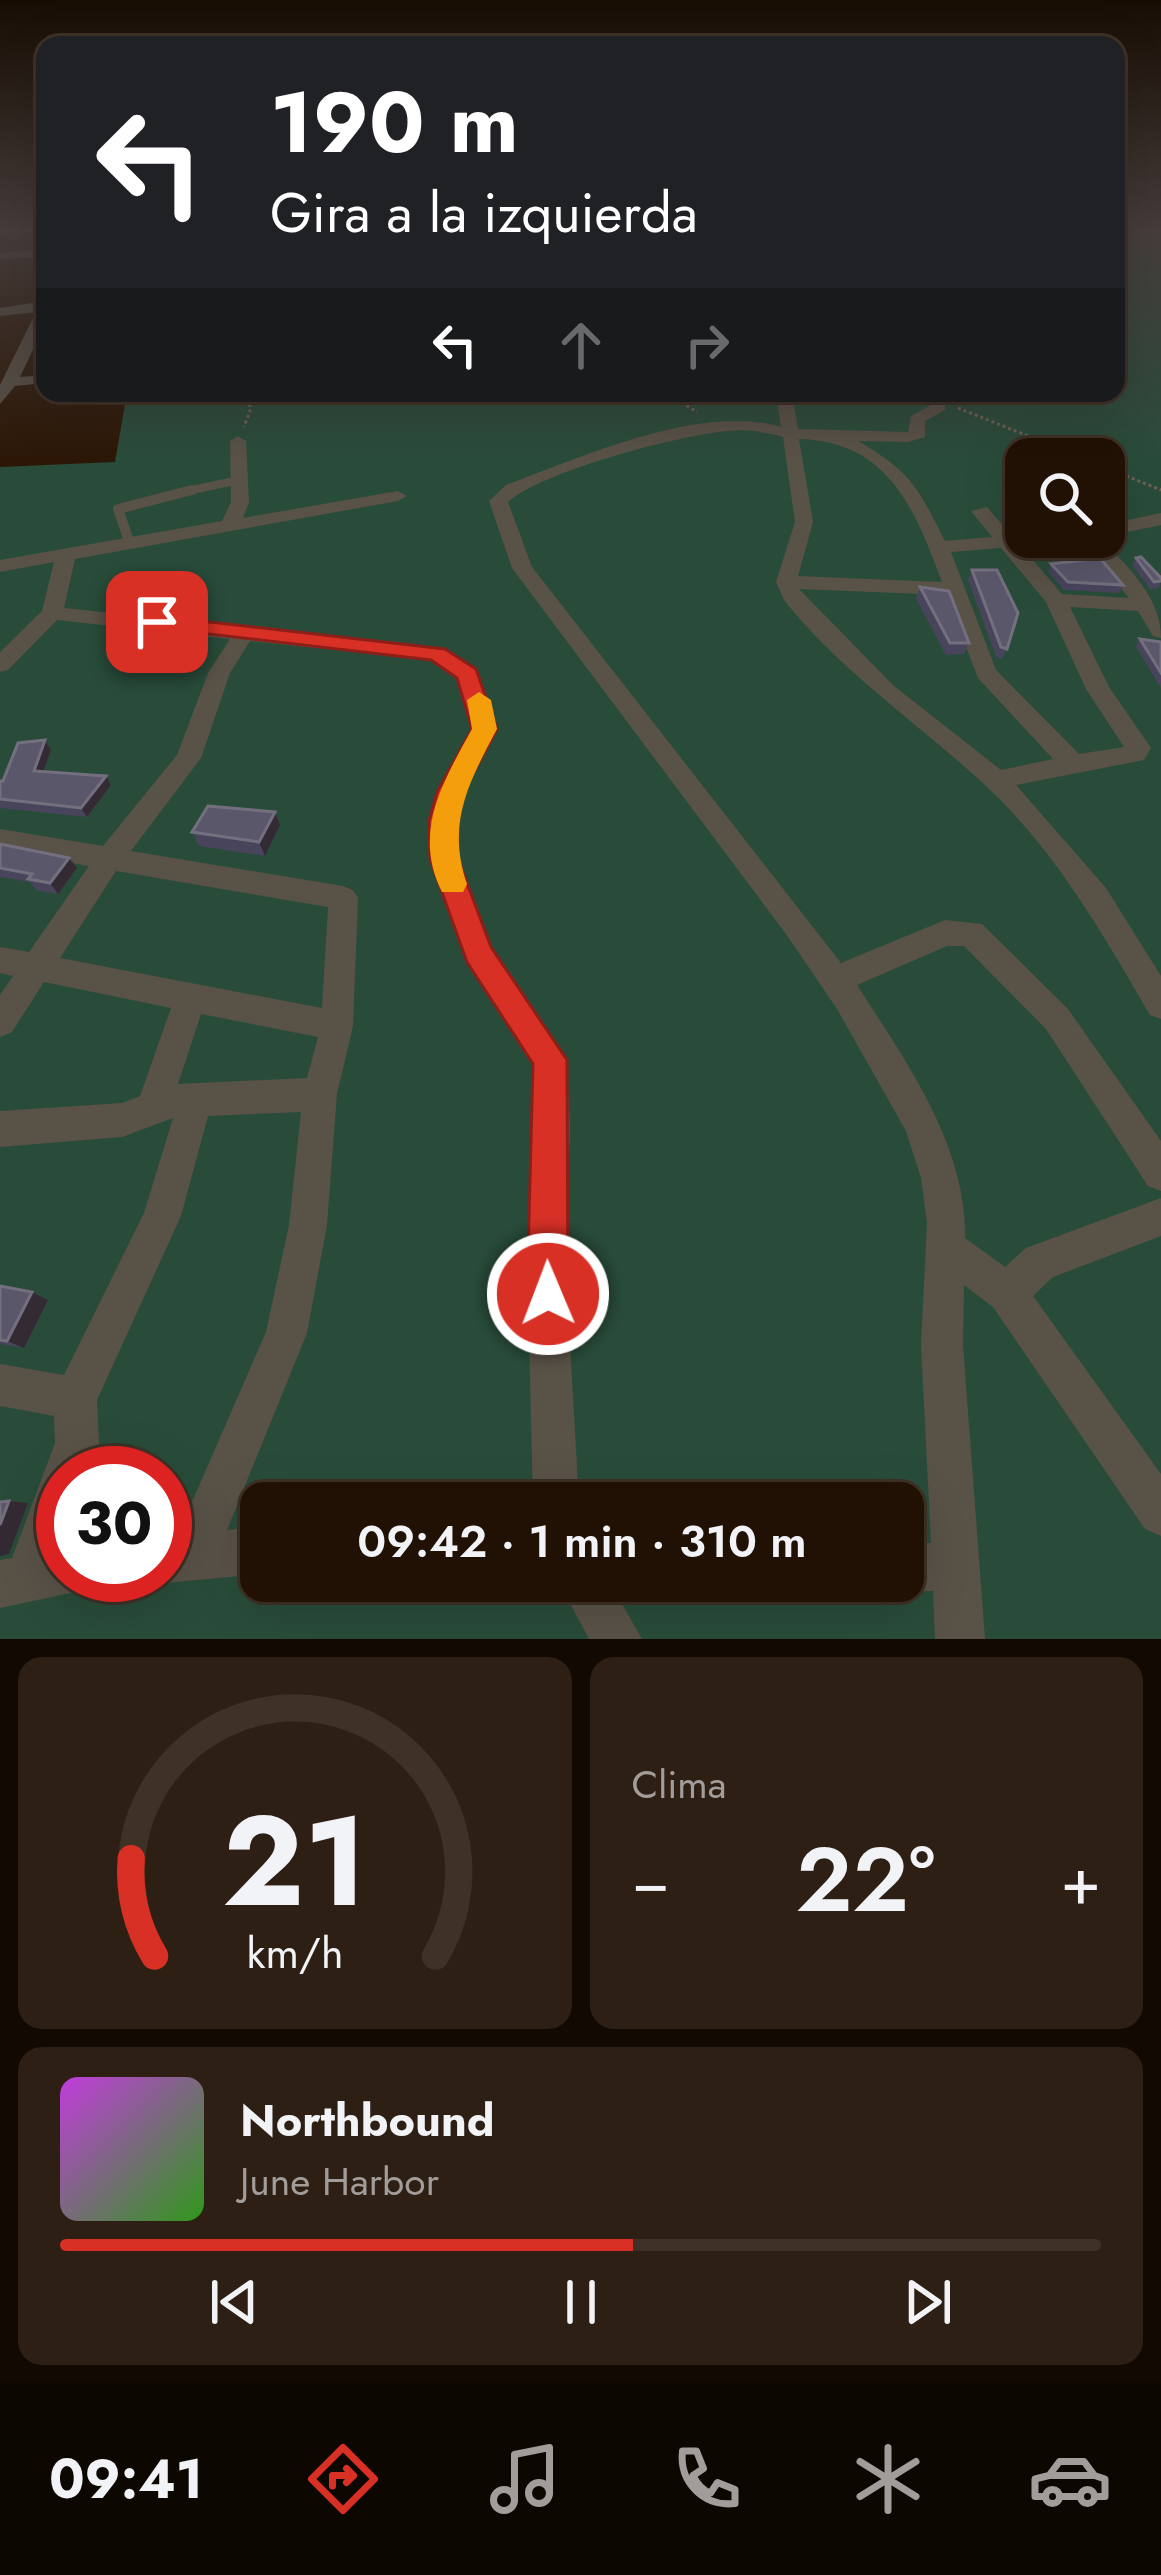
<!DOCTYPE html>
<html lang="es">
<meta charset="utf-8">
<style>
body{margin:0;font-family:Jost,sans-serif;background:#2d1f13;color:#f1f3f6;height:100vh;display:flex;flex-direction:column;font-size:45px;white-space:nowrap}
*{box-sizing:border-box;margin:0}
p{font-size:39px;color:#a29d9a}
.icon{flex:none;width:66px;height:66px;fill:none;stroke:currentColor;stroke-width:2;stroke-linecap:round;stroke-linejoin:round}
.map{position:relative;height:1639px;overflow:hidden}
.drawer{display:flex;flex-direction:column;gap:18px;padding:18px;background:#120902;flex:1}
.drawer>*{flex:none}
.banner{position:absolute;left:36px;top:36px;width:1089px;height:366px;border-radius:24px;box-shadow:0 12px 48px #0002,0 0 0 3px #3e3126;background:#202124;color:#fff;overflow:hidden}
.fabs{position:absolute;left:1005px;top:438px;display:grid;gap:24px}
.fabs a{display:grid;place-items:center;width:120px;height:120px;border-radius:24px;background:#211104;box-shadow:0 12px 48px #0002,0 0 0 3px #3e3126;font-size:60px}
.speed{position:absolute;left:36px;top:1446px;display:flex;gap:24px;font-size:60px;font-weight:700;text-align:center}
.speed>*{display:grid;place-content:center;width:156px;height:156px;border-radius:50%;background:#211104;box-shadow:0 12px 48px #0002,0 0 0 3px #3e3126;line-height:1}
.speed .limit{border:18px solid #d22;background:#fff;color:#111}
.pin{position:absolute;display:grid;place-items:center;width:102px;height:102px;color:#fff;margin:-51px;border-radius:24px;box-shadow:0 6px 18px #0006}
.me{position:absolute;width:132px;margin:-66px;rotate:359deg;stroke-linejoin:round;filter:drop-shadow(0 0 9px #0008)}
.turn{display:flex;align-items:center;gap:42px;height:252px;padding:0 36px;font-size:54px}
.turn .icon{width:156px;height:156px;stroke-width:2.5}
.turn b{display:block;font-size:84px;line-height:102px}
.lanes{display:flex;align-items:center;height:114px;padding:0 36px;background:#0003;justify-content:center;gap:60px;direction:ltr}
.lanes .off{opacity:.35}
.big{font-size:90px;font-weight:600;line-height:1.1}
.drawer .card{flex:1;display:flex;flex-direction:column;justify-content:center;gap:18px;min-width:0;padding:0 42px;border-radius:24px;background:#2d1f13}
.drawer .dial{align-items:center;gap:0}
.dial svg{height:312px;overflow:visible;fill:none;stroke:#3e3126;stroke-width:7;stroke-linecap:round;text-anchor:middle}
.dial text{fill:#f1f3f6;stroke:none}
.song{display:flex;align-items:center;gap:36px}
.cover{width:144px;height:144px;border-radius:18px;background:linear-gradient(135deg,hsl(290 70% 55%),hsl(110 70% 35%))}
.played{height:12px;border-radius:6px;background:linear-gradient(90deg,#d93025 55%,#3e3126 55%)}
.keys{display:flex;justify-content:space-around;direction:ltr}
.heat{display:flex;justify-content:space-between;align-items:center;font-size:66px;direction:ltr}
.drawer .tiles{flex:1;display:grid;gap:18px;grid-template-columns:1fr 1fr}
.card:last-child{grid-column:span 2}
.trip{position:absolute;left:240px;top:1482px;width:684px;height:120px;border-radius:24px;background:#211104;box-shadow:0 12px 48px #0002,0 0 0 3px #3e3126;font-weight:600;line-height:120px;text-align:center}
.tabs{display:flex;height:192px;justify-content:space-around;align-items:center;background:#0d0702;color:#a29d9a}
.tabs .icon{width:84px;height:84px}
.tabs .current{color:#d93025}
.tabs b{font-size:54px;color:#f1f3f6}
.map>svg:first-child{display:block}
.forest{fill:#294c3a;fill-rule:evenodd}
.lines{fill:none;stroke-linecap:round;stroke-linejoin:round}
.path{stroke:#736153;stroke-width:3;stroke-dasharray:3 3;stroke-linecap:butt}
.service-far1{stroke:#595247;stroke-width:8}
.service{stroke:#595247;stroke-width:10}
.minor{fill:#595247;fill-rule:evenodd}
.wall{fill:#47445c}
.shaded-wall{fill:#342a33}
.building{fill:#5a576b;stroke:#746f7e;stroke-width:3}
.route{fill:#d93025;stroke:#8d1f18;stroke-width:3}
.slow{fill:#f59e0b}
</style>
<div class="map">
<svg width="1161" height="1639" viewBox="0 0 1161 1639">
<rect width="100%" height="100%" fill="#2c1706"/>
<path class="forest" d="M1116 231H1161V1639H0V467L115 462 127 393H1116ZM1026 459H1104V537H1026ZM63 1473H165V1575H63ZM261 1503H903V1581H261Z"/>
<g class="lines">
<g class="path">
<polyline points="244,393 251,408 244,427"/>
<polyline points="666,393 697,412"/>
<polyline points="958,408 1086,459"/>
<polyline points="1104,467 1161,490"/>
</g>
<polyline class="service-far1" points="178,493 239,480"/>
<polyline class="service" points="130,544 118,509 192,490"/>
<g class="minor">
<polygon points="45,240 45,290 39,286 32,257 0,259 0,253 34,250"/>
<polygon points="45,301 45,324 20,377 45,375 45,383 15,386 0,404 0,385 36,312 0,316 0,308"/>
<path d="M776 393H792L798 429 908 432 911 416 933 404H945V410L925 421V437L908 442 858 441C912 473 917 486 945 541L992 537 971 511 987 507 1011 535 1072 537 1062 543 1021 546 1062 594 1129 598 1079 537H1100C1127 567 1161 596 1161 638L1153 636 1138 611 1070 607 1109 687 1151 748 1144 760 1016 785 1106 888 1161 976V1019L1150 1015C1103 934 1055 850 985 785 918 723 841 672 784 600L776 582 795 522 783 437C764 432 747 429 728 431 679 435 543 471 508 502L532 567 841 963 945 920 982 924 1068 1009 1161 1141V1191L1148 1186 1046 1029 964 946H947L857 985C905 1060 967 1145 965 1238L1005 1267 1026 1248 1161 1198V1236L1053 1277 1033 1296 1161 1474V1536L1145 1529 993 1307 964 1285 963 1345 985 1639H935L933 1591 903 1592 885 1581H903V1544L931 1543 921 1345 927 1223 921 1178 906 1131 837 1009 786 934 512 568 489 501 506 485C582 457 700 403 781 427ZM799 439C888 441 915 509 942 582L798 576 813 522ZM1001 548 1046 602 1086 689 1124 747 1079 754 996 670 951 552ZM799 589 946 595 978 678 1053 759 1001 770 894 686Z"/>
<path d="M238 436 246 441 249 502 243 518 398 491 407 496 398 501 75 559 64 608 437 647 475 670 497 729 463 792 457 821 458 859 491 947 567 1060 570 1130 565 1252 579 1503H533L527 1252 533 1064 467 962 430 859 429 821 437 792 473 729 457 679 431 660 250 641 230 673 201 758 131 851 343 886 353 890 358 898 353 1026 337 1094 327 1225 307 1333 227 1530 261 1526V1574L165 1583 148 1575H165V1535L178 1534 266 1332 289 1225 301 1112 208 1116 181 1216 97 1400 99 1443 89 1473H63V1575H86L80 1591 0 1608V1560L12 1558 55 1443 54 1416 0 1406V1364L64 1375 144 1213 173 1118 122 1137 0 1147V1111L122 1103 140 1096 171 1008 44 982 12 1032 0 1037V995L13 976 0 973V947L29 952 89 866 0 851V829L103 846 177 755 208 673 230 639 57 620 8 670 0 672V652L42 611 54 562 0 572V560L222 521 231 502 230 441ZM116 871 328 907 322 1008 60 958ZM201 1014 318 1037 307 1078 178 1084Z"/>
<polygon points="1161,513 1161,525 1104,537 1104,525"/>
<polygon points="558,1581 609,1581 642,1639 589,1639"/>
</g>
</g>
<g class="wall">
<polygon points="1136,558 1161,578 1159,588 1150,589 1132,565"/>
<polygon points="1051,564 1123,585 1119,593 1064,590 1048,571"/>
<polygon points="972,570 1007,649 1002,659 996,657 968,580"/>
<polygon points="920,587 969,643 964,654 946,655 916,599"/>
<polygon points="1140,639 1161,642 1161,688 1136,647"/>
<polygon points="51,750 43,771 111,785 87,817 0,808 0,781 3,781"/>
<polygon points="280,825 265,856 199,846 192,832"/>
<polygon points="0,844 69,858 77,868 58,894 36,890 30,882 0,877"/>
<polygon points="0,1286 32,1292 48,1300 24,1348 0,1344"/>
</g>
<g class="shaded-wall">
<polygon points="45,740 51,750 40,780 34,771"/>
<polygon points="106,776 111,785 87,817 81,808"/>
<polygon points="275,812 280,825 265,856 259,842"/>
<polygon points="69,858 77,868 58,894 50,883"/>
<polygon points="32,1292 48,1300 24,1348 7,1341"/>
<polygon points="9,1501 28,1503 9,1554 0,1556 0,1525"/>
</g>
<g class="building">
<polygon points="1141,557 1161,578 1161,581 1154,582 1136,558"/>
<polygon points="1100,558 1123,585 1068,582 1051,564"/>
<polygon points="972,570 997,570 1018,613 1007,649 1001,647"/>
<polygon points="920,587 949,591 969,643 950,643"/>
<polygon points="1140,639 1161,642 1161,673"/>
<polygon points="45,740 34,771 106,776 81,808 0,799 0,781 3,781 18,743"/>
<polygon points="208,806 275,812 259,842 192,832"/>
<polygon points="0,844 69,858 50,883 28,879 32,874 0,868"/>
<polygon points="0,1286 32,1292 7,1341 0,1340"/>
<polygon points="9,1501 0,1525 0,1502"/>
</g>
<linearGradient id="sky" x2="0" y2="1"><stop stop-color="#180d03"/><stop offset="0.5" stop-color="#453c3b"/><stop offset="1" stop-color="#453c3b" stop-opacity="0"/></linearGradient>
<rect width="1161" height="461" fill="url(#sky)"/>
<polygon class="route" points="157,616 445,649 476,669 497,729 463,792 456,821 458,859 491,947 567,1060 568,1294 562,1308 548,1314 533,1308 527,1294 533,1064 467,962 430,859 429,821 437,792 472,729 457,678 431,660 149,627 149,618"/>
<path class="slow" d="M479 692 491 700 497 729C469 782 446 823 467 884L463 892H442C412 832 443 782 472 729L467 700Z"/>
</svg>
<div class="fabs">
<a><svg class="icon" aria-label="search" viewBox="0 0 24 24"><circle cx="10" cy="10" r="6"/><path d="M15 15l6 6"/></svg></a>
</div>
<div class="speed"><div class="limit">30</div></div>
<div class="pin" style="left:157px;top:622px;background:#d93025"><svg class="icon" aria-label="arrive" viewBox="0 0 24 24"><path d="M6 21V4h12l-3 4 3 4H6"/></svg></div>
<svg class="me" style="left:548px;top:1294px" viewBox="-20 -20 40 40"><circle r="17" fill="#d93025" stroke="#fff" stroke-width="3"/><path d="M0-11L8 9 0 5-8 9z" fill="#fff"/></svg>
<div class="trip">09:42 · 1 min · 310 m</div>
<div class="banner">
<div class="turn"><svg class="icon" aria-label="left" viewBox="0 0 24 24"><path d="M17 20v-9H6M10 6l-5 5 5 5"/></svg><div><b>190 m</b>Gira a la izquierda</div></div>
<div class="lanes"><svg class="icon" aria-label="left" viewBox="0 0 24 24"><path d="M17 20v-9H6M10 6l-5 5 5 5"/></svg><svg class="icon off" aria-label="ahead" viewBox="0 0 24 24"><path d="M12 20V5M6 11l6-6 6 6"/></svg><svg class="icon off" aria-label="right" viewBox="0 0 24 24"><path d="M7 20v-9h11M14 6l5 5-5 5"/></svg></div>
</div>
</div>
<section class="drawer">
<div class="tiles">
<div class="card dial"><svg viewBox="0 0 100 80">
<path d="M14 69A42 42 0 1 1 86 69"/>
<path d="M14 69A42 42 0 0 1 8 44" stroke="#d93025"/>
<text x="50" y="56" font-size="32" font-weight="700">21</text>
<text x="50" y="72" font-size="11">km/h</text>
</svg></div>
<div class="card"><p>Clima</p>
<div class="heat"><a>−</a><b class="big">22°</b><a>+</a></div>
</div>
<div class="card">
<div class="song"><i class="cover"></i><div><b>Northbound</b><p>June Harbor</p></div></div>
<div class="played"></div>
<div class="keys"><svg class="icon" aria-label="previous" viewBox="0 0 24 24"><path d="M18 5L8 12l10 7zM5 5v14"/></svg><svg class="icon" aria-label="pause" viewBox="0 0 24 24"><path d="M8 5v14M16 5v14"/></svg><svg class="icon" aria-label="next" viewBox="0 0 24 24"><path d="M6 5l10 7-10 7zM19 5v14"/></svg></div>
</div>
</div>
</section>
<nav class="tabs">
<b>09:41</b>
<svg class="icon current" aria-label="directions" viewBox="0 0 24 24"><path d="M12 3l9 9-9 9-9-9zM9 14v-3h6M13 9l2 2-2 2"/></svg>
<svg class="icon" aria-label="music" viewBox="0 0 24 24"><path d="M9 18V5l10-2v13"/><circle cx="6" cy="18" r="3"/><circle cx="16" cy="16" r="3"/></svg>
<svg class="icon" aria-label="phone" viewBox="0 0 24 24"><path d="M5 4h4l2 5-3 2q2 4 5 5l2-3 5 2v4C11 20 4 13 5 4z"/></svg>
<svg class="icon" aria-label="climate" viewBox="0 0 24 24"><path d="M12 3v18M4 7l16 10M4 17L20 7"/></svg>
<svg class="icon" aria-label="car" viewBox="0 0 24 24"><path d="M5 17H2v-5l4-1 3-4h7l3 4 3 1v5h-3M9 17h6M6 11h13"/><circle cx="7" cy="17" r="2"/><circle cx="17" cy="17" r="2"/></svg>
</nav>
